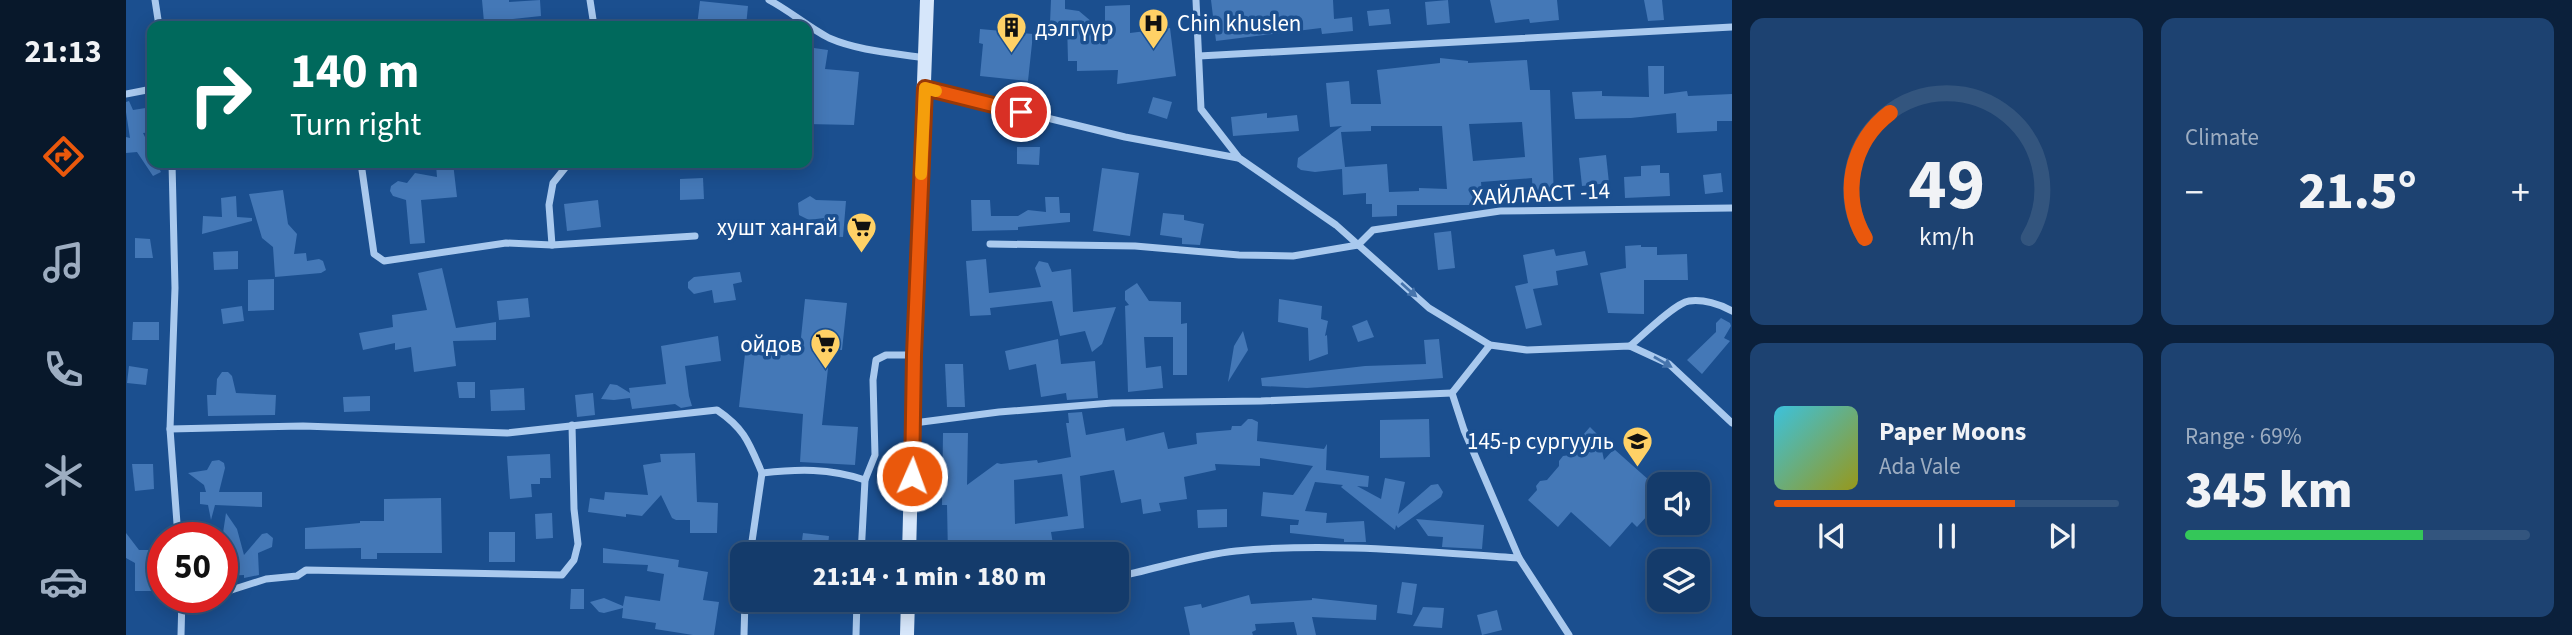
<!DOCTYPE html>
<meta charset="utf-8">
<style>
body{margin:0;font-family:"Source Sans 3",sans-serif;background:#1d4271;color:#f1f3f6;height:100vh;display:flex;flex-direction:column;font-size:26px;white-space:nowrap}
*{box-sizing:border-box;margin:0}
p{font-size:23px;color:#9dadc1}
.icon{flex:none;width:38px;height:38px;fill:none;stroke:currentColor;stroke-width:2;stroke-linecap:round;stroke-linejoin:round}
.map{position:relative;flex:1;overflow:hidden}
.panel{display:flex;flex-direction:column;gap:18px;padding:18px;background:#0b203b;width:840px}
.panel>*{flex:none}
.top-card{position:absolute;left:21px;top:21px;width:665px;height:147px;border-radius:14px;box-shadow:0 4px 18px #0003,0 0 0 2px #33557e;background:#00695c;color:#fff;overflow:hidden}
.fabs{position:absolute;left:1521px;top:472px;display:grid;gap:14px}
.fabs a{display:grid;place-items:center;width:63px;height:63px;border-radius:14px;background:#143b6b;box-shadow:0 4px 18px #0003,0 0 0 2px #33557e;font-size:35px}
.speed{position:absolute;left:21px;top:522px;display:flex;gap:14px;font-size:35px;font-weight:700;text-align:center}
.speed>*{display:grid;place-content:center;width:91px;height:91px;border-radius:50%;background:#143b6b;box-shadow:0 4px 18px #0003,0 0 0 2px #33557e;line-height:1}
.speed .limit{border:10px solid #d22;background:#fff;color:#111}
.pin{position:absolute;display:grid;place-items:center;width:60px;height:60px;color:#fff;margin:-30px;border:4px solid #fff;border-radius:50%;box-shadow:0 2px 7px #0007}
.me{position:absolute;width:77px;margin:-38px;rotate:2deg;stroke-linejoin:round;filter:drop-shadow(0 0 5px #0008)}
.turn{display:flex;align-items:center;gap:24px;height:147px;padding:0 28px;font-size:32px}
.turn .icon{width:91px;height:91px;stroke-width:2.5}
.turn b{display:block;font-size:49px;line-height:60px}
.big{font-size:52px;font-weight:800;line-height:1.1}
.panel .tile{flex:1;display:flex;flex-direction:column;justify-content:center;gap:10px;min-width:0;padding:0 24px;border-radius:14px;background:#1d4271}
.panel .dial{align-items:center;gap:0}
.dial svg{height:182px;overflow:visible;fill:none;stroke:#33557e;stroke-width:7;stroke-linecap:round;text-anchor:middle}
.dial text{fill:#f1f3f6;stroke:none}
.song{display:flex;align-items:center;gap:21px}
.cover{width:84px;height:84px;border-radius:10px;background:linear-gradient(135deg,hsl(190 70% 55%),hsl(60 70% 35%))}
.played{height:7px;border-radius:4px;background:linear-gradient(90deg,#ea580c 70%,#33557e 70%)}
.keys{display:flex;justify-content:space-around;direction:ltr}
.heat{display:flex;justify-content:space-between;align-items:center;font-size:38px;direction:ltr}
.charge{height:10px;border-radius:5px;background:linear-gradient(90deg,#34c759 69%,#33557e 0)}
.panel .tiles{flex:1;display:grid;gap:18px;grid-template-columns:repeat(2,1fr)}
.trip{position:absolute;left:604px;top:542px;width:399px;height:70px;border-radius:14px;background:#143b6b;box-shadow:0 4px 18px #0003,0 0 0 2px #33557e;font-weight:800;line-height:70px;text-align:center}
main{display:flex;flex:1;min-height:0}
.tabs{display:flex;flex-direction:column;width:126px;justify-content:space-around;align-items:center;background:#08182b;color:#9dadc1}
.tabs .icon{width:49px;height:49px}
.tabs .selected{color:#ea580c}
.tabs b{font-size:32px;color:#f1f3f6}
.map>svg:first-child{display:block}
.building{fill:#4478b7;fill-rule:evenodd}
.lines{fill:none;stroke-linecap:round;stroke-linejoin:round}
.street{stroke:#a9c9ee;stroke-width:7}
.secondary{stroke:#d6e6fa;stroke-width:14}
.oneway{fill:#4674ac}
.route-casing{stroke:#983908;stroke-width:18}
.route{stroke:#ea580c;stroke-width:12}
.slow{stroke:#f59e0b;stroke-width:12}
.labels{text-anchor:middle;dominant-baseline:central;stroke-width:7;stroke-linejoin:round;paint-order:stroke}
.poi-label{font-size:23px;fill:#fff;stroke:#1b4f8f;text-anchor:end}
.street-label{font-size:23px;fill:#fff;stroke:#1b4f8f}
</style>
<main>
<nav class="tabs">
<b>21:13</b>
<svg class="icon selected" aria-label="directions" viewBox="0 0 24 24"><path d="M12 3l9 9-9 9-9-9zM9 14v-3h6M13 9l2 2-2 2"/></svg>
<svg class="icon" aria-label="music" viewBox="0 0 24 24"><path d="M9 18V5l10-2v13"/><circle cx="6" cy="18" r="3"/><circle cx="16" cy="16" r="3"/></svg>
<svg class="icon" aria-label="phone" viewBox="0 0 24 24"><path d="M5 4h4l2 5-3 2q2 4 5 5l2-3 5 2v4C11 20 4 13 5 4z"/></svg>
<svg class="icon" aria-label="climate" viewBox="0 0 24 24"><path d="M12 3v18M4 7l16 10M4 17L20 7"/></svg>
<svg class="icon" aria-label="car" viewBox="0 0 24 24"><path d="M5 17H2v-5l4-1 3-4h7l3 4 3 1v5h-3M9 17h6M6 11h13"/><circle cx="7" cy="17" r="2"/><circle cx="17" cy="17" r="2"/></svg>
</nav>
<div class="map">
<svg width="1606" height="635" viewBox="0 0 1606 635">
<rect width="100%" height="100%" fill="#1b4f8f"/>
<g class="building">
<polygon points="356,0 383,0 383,2 414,0 415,16 358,22"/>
<polygon points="925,0 939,0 939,9 953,11 979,33 979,6 1004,5 1004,33 1044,28 1050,76 991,84 992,70 951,71 951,61 942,61 941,23 924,23"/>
<polygon points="1085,0 1207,0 1208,19 1226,17 1227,31 1196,34 1195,28 1090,41"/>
<polygon points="1322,0 1324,23 1301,25 1299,2"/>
<polygon points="1364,0 1431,0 1433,20 1404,23 1403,19 1369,23"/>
<polygon points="1518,0 1536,0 1538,20 1522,21"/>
<polygon points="574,1 622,6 620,26 571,26"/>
<polygon points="1263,9 1265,24 1243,26 1241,11"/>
<polygon points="854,29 907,34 902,81 854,76 857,44 853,43"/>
<polygon points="681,47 702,50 699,69 733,72 728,125 681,124"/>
<path d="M1314 58 1342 61V63L1401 60 1404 90H1424L1428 199 1407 200 1406 178 1355 182 1357 205H1271V216L1246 217V204H1240V193L1217 195 1216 169 1189 172 1175 170 1171 167 1172 158 1216 126 1204 127 1200 83 1223 81 1225 104H1255L1251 70 1314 63ZM1396 122 1399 157 1347 161 1343 124ZM1245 126H1316L1321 189 1293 188V191L1263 192 1261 164 1219 167 1215 132 1245 131Z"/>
<polygon points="1522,66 1538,66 1538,94 1561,91 1562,96 1606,94 1606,121 1591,121 1591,131 1551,133 1550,113 1505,118 1449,119 1446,92 1476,91 1476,96 1523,97"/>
<polygon points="1027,97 1046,102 1041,119 1022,113"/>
<polygon points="3,101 7,110 26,107 26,132 17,133 21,141 26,142 26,163 30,163 35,172 27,176 11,152 0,153 0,137 4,138 0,112 0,102"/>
<polygon points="1141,113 1141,118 1171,115 1173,131 1107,136 1105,117"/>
<polygon points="891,147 914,147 913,165 891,164"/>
<polygon points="1480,155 1483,183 1456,186 1453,158"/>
<polygon points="327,163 331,197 295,200 299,243 284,244 280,200 267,196 264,191 265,186 272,181 281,183 289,173 311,177 310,165"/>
<polygon points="1534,165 1534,173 1543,173 1544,196 1499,198 1498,177 1515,176 1515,166"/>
<polygon points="976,168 1013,173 1004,236 967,231"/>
<polygon points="1595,173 1597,192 1579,194 1577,175"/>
<polygon points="577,178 578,199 554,200 554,179"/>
<polygon points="157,190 162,224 171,234 168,254 180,253 181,261 193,259 197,261 200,270 195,273 149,277 147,247 136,238 123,194"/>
<polygon points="110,196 111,217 126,218 126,221 76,234 77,216 96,217 95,198"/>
<polygon points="684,196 690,200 720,201 717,237 696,236 698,218 683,220 673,215 672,203"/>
<polygon points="919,197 933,197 934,213 944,213 944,222 892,227 892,230 846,231 845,200 864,200 865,216 892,216 902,210 920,212"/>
<polygon points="472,200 475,227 441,231 438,204"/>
<polygon points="1037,213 1058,215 1058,220 1078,224 1074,245 1056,244 1056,238 1034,235"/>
<polygon points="1325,231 1329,268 1312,270 1308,233"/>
<polygon points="9,238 24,239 27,258 9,258"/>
<polygon points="1515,245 1515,247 1531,247 1531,255 1561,254 1562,280 1518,280 1518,314 1482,313 1474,273 1500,268 1499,246"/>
<polygon points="1428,249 1430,256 1459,251 1462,265 1430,271 1432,285 1407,289 1416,325 1400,329 1389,286 1402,283 1397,255"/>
<polygon points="112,251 112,269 88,270 87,252"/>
<polygon points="860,259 863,293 915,287 909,268 913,261 922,263 926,272 945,269 947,312 990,307 976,344 966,352 959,331 934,336 926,301 864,308 865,315 844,316 840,261"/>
<polygon points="316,268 330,328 370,322 370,340 327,341 330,366 288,372 285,347 269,350 269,343 237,350 233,333 267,327 266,315 301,310 292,273"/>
<polygon points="614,272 616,282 607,284 610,300 588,303 586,290 568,294 562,288 562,282 568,277"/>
<polygon points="148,279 148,310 122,311 122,280"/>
<polygon points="1011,283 1023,301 1055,302 1055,324 1061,323 1061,375 1047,375 1047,337 1018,337 1020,368 1035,366 1037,388 1002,392 999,306 1003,305 999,300 999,291"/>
<polygon points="402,298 404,317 373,320 371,301"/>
<polygon points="679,299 721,303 716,350 704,349 696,425 732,427 729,465 674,462 677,414 613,407 620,345 633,331 639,339 674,347"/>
<polygon points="1153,299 1196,306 1195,319 1202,321 1199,336 1201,335 1202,354 1183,361 1182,328 1152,322"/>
<polygon points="116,306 118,321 97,324 95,309"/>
<polygon points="1595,318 1604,323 1605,326 1598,338 1604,341 1576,374 1561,360 1590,332 1590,323"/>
<polygon points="1241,320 1248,337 1232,342 1226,326"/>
<polygon points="7,322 33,322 33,340 6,340"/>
<polygon points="1117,331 1122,350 1102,382 1108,346"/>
<polygon points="592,336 595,361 559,366 563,396 566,406 555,408 549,404 506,409 504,398 488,400 475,399 484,384 491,385 504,393 503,388 540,384 535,346"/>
<polygon points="932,339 935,364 969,361 972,398 941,400 940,393 915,397 910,364 883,370 879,351"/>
<polygon points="1313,339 1317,378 1181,388 1136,386 1135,378 1239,366 1300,364 1298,340"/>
<polygon points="819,364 837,364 839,407 821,407"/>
<polygon points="3,366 22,369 20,385 1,383"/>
<polygon points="96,372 102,372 106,376 110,393 150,395 149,415 82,416 81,395 90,395 91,379"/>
<polygon points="331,382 349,382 349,398 333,398"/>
<polygon points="398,388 399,410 365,411 364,390"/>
<polygon points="467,393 469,415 451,417 449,395"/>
<polygon points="244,396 244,411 218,412 217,397"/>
<path d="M956 412 960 435 998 428 1000 441 1038 432 1042 449 1071 444 1070 433 1105 430 1106 426H1115L1122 419H1126L1132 422 1131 441 1198 449 1201 444 1200 470 1243 476 1242 487 1231 486 1255 499 1259 478 1279 482 1272 514 1305 485 1312 484 1317 492 1315 497 1272 528 1270 525 1269 530 1215 487 1217 485 1189 482 1179 511 1201 513 1200 523 1238 521 1240 542H1218V539L1164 533V525H1172L1173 520 1135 516 1137 492 1167 495 1187 466 1134 458V466L1089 464 1090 470 1058 477 1061 499 1033 503 1035 511 1017 514 1015 499 995 503 988 470 954 476 958 528 925 532 927 544H921L922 555H822L821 505H816L817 433H842L841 485 871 463 875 464 911 460 912 463 945 457 940 423H943L942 413ZM936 474 942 516 889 524 888 480Z"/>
<polygon points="1303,419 1304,457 1254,458 1254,420"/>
<polygon points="1464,427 1473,436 1478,460 1488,449 1533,489 1533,503 1511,527 1506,522 1484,547 1445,512 1432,527 1402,500 1411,490 1410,486 1414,481 1421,480 1433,466 1433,461 1437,456 1444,455 1457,440 1457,435"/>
<polygon points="569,453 571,502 592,503 591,533 564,533 564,520 550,520 546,518 535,495 516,516 500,514 500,517 462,512 464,498 478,500 479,492 522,495 517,465 535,462 534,454"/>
<polygon points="424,454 425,478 414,478 414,484 405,484 406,497 384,499 381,456"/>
<polygon points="93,460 98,463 99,468 93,492 136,492 136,507 89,505 85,520 82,505 74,504 74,492 80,492 78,485 62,473 81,470 86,461"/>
<polygon points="6,464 27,464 28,489 9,491"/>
<polygon points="315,498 316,553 251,553 251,559 235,559 235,548 179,549 179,528 234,523 234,521 258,521 258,499"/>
<polygon points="1101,509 1101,527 1072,528 1071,510"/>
<polygon points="100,513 111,529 118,555 136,534 141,533 147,538 146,547 132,553 133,575 118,578 118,575 96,576 96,556 112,555 97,533"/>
<polygon points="426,513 427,538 410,539 409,514"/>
<polygon points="1290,519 1358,525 1356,549 1316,547 1317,537 1302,536"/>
<rect x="363" y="532" width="26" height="30"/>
<polygon points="0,533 13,550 34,550 34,591 9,591 9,563 0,558"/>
<polygon points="677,533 703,536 701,555 674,555"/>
<polygon points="477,548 553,560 552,567 582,572 577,600 593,602 588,635 567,635 529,629 530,623 496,618 497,608 478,613 473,612 464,602 478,598 497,606 499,596 534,601 538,574 521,571 522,565 477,563"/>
<polygon points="1276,582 1291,584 1286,615 1271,613"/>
<polygon points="445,589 458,589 458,609 444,609"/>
<polygon points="1123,595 1125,604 1186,600 1186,598 1251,605 1250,620 1186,617 1190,635 1171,635 1168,622 1129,624 1130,630 1126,632 1127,635 1064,635 1058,607 1075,604 1076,608"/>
<polygon points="1297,607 1318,608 1316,628 1287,626"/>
<polygon points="1371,610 1376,630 1356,635 1351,615"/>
</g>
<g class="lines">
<g class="street">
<polyline points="29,0 33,26"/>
<polyline points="464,0 468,26"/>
<path d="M643 0C664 11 682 27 703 38 733 51 768 53 800 58"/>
<polyline points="1070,0 1075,109 1113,158 1210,225 1303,308 1364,345 1401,350 1504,346 1543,364 1606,423"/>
<polyline points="1073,56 1606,27"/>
<polyline points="799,88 999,137 1112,158"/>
<polyline points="0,94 26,89"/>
<polyline points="46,163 49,288 44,429 52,537"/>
<polyline points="235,163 248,254 258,261 380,243 426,245 569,236"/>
<polyline points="864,244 1009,246 1113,255 1167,256 1232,245"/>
<polyline points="426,245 423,205 427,183 443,163"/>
<polyline points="1232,245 1247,230 1374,211 1606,208"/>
<polyline points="1364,345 1326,393 1338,430 1393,558 1443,635"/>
<path d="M1504 346C1516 336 1549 303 1563 301 1577 299 1594 304 1606 311"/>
<polyline points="788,423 873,412 986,403 1135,401 1326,393"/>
<path d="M44 429 177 426 381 433 591 410C619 429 623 443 636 473 672 469 703 468 739 480"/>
<polyline points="624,555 636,473"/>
<polyline points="735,555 739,480 749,455 747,380 750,360 760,355 788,355"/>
<path d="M990 577C1030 569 1071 555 1110 551 1204 542 1300 552 1393 558"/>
<polyline points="96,593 140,579 171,576 180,570 436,575 448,560 452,544 448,509 446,425"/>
<polyline points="782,610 866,606 891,600"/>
<polyline points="55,635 56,597"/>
<polyline points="618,635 619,600"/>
<polyline points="730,635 731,600"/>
</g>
<g class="secondary">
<polyline points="783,555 788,355 801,0"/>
<polyline points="781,635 782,600"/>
</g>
</g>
<defs><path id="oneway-solid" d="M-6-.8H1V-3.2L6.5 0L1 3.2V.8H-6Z" transform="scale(1.75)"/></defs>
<g class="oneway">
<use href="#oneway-solid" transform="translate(1283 290) rotate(42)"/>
<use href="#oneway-solid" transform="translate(1537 362) rotate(30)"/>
</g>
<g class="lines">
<defs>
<polyline id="route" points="786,476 788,355 799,88 895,112"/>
</defs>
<use href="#route" class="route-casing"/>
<use href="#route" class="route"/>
<polyline class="slow" points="795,174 799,88 810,91"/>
</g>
<defs>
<symbol id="hospital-pin" viewBox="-11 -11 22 30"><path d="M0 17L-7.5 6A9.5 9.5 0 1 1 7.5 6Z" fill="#ffd166" stroke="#1b4f8f"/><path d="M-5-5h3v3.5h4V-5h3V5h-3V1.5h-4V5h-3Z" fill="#111"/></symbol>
<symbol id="building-pin" viewBox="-11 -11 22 30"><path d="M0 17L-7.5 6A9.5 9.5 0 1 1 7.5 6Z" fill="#ffd166" stroke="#1b4f8f"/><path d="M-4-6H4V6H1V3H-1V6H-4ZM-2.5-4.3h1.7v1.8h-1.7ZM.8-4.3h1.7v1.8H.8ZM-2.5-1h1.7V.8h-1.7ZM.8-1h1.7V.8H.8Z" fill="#111"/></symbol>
<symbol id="supermarket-pin" viewBox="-11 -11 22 30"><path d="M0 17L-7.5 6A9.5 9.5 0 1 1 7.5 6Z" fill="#ffd166" stroke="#1b4f8f"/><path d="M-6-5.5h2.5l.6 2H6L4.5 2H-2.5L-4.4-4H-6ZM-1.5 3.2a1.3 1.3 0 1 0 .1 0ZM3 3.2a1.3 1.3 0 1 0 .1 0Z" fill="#111"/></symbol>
<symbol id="school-pin" viewBox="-11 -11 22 30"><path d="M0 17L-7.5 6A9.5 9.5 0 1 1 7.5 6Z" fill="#ffd166" stroke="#1b4f8f"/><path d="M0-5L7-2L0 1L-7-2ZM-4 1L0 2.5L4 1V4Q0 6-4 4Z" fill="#111"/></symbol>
</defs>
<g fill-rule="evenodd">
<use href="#hospital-pin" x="1010" y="6" width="35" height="47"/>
<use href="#building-pin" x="868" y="10" width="35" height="47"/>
<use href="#supermarket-pin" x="718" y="210" width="35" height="47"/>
<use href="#supermarket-pin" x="682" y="326" width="35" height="47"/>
<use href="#school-pin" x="1494" y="424" width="35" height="47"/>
</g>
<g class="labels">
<g class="poi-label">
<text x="1051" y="23" text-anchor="start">Chin khuslen</text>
<text x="909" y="28" text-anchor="start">дэлгүүр</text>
<text x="712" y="227">хушт хангай</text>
<text x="676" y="344">ойдов</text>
<text x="1488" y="441">145-р сургууль</text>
</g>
<g class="street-label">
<text transform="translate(1415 194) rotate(-3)">ХАЙЛААСТ -14</text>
</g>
</g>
</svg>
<div class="fabs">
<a><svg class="icon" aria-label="sound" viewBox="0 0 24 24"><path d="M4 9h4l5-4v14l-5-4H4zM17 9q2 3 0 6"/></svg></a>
<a><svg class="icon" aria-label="layers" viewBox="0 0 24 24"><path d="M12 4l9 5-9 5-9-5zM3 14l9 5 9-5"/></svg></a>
</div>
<div class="speed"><div class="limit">50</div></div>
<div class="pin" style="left:895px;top:112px;background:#d93025"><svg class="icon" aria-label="arrive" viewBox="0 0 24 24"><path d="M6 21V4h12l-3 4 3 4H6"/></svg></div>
<svg class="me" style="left:786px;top:476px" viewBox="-20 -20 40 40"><circle r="17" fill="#ea580c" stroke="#fff" stroke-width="3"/><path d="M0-11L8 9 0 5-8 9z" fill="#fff"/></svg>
<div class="trip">21:14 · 1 min · 180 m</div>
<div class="top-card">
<div class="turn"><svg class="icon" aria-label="right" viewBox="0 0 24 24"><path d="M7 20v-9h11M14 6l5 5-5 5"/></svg><div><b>140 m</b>Turn right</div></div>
</div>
</div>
<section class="panel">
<div class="tiles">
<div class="tile dial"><svg viewBox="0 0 100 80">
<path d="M14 69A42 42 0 1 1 86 69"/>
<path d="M14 69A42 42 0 0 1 25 14" stroke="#ea580c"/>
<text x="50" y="56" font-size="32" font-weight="700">49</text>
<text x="50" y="72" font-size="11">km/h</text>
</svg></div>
<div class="tile"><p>Climate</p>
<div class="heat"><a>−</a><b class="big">21.5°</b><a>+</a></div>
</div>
<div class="tile">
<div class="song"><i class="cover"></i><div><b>Paper Moons</b><p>Ada Vale</p></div></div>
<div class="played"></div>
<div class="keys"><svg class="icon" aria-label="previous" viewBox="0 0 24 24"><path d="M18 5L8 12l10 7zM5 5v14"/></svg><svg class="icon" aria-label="pause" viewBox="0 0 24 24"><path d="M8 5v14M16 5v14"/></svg><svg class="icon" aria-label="next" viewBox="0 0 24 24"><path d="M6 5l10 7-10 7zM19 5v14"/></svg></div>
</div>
<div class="tile"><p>Range · 69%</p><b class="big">345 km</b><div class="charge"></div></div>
</div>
</section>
</main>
